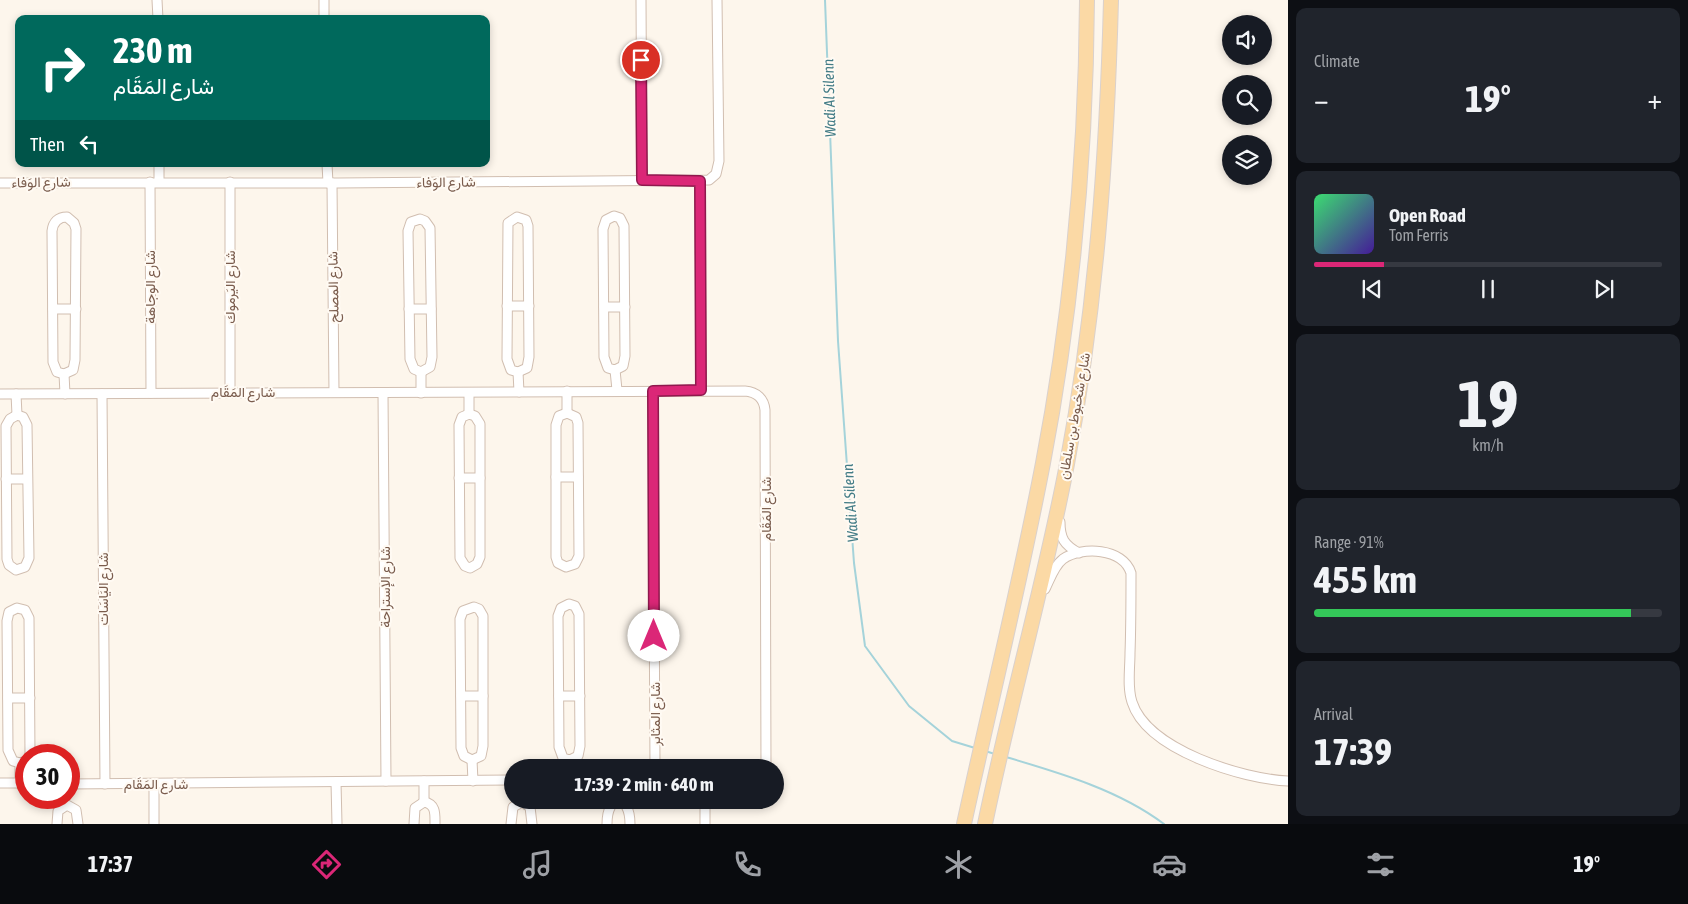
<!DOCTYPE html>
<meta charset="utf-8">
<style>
body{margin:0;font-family:"Asap Condensed",Vazirmatn,sans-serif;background:#20242c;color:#f1f3f6;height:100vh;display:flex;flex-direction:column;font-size:19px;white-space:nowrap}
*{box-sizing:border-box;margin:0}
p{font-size:16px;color:#9ea1a6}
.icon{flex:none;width:28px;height:28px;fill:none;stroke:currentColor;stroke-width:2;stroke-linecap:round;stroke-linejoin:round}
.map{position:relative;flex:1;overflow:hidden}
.side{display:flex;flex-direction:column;gap:8px;padding:8px;background:#0d0f14;width:400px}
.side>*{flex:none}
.top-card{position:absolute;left:15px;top:15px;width:475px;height:152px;border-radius:10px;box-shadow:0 2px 8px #0003;background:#00695c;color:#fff;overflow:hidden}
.tools{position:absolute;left:1222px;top:15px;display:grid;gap:10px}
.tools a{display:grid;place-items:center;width:50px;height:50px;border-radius:50%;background:#171b24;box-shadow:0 2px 8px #0003;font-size:25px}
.speed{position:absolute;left:15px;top:744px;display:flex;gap:10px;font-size:25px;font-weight:700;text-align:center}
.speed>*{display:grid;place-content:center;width:65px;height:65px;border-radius:50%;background:#171b24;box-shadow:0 2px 8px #0003;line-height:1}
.speed .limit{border:8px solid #d22;background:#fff;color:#111}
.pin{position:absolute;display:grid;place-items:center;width:42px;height:42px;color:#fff;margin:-21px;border:2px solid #fff;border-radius:50%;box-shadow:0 1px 5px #0007}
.me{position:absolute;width:55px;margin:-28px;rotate:0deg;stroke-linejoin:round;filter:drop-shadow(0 0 4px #0008)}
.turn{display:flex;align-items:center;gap:18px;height:105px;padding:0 15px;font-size:22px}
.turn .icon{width:65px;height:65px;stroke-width:2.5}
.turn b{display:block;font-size:35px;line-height:42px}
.then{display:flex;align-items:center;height:48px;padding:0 15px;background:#0003;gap:10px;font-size:19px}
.big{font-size:38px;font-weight:700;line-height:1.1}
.side .tile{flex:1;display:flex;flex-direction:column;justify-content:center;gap:8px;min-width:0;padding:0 18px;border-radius:10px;background:#20242c}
.side .dial{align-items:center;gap:0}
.dial b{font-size:65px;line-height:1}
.song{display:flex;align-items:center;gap:15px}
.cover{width:60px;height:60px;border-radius:8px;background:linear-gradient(135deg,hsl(140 70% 55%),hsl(260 70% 35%))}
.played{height:5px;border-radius:2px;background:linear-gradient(90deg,#db2777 20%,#363941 20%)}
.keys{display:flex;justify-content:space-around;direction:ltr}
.heat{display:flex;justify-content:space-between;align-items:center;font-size:28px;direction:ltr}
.charge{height:8px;border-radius:4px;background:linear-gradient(90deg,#34c759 91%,#363941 0)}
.trip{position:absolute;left:504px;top:759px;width:280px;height:50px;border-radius:25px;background:#171b24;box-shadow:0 2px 8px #0003;font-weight:700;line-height:50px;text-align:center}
.menu{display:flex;height:80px;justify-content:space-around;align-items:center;background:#090b0e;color:#9ea1a6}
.menu .icon{width:35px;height:35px}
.menu .selected{color:#db2777}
.menu b{font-size:22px;color:#f1f3f6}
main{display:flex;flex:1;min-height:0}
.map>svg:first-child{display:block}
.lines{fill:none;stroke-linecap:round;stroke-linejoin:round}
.stream{stroke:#a5d3da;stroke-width:2}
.street-casing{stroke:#d1beb0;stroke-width:11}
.primary-casing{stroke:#dad1cd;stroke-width:16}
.street{stroke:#fff;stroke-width:9}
.primary{stroke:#fbd9a5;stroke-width:14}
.route-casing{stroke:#8e194d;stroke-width:12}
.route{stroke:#db2777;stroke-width:9}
.labels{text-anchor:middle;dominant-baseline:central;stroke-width:4;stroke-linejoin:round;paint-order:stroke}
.street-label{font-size:14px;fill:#7a5c4d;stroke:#fffaf3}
.water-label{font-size:15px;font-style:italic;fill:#437c86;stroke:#fffaf3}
</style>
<main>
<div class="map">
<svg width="1288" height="824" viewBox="0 0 1288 824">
<rect width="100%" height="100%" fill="#fdf6ec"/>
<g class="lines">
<g class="stream">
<polyline points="825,0 838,341 854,563 865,646 909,706 952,741 975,748"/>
<polyline points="985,751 995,754"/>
<path d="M1006 757C1060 773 1119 790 1164 824"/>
</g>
<defs>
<g id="street">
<polyline points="157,0 158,19"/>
<polyline points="324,0 324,19"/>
<polyline points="641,0 642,180"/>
<polyline points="159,164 159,182"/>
<polyline points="327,164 328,183"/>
<polyline points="700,181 701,390"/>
<polyline points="150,182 151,393"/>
<polyline points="230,182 230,392"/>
<polyline points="0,183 338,183 709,180 716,174 719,161 717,0"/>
<polyline points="332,183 334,392"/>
<polygon points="614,216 620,218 624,226 625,356 623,366 615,370 608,368 604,357 603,229 606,220"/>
<path d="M67 217 74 223 76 229 75 360 73 370 64 374 57 372 53 362 52 231C53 222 58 217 67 217Z"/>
<polygon points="517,217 526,220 528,226 529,357 527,368 518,372 511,370 507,359 508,223"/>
<polygon points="420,219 425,221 430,228 432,357 430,367 421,372 414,369 410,359 408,231 411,222"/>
<polyline points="507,306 529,306"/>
<polyline points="604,307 625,307"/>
<polyline points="53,309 76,309"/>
<polyline points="409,309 431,309"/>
<polyline points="615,370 617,390"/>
<polyline points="421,372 421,393"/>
<polyline points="518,372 519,392"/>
<polyline points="64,374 65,394"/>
<polyline points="567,391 567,413"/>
<polyline points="653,391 655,768"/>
<polyline points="383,393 386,781"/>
<polyline points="469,393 469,414"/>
<path d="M0 394 745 391C757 392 764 399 765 410L766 768"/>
<polyline points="16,394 17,415"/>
<polyline points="102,394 105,784"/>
<polygon points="567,413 576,417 578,423 579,556 575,564 566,567 558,563 556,557 556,425 559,416"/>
<polygon points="469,414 475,416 480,424 480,557 477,564 470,568 465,566 460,558 459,425 462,417"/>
<polygon points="17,415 23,417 27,425 29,558 25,567 16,570 9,565 7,559 6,426 10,419"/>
<polyline points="556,477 578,477"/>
<polyline points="459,478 480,478"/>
<polyline points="6,479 27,479"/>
<path d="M1060 522C1060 538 1064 545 1079 553"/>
<path d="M1045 589C1050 579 1054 566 1063 559 1082 546 1123 548 1131 573 1131 599 1131 626 1130 653 1130 669 1127 687 1132 702 1147 750 1243 779 1288 781"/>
<polygon points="569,604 575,606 579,614 580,746 578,756 570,760 563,758 559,747 558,616 561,608"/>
<polygon points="474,607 479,609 483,616 483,746 481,756 472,760 464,756 461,748 460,619 463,611"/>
<polyline points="461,696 483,696"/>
<polyline points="559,696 580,696"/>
<polyline points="8,698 30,698"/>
<polyline points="472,760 473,781"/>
<polyline points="26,761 20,763 13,761 8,750 7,621 9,612 17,608 25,610 29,618 30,755"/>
<polyline points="20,763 20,783"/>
<polyline points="424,781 424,802"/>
<polyline points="336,782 337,824"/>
<polyline points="0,783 26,783"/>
<polyline points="69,784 512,780"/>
<polyline points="154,784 154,824"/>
<polyline points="705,800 705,824"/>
<polyline points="57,824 58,811 67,805 76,810 78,824"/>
<path d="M414 824 415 808 424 802C436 804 435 814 435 824"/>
<polyline points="511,824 513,807 522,802 530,807 532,824"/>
<path d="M607 824C607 793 630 793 630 824"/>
</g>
<g id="primary">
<path d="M964 824C990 704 1020 584 1043 463 1072 311 1086 155 1087 0"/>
<path d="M985 824C1010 703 1044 585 1067 464 1096 310 1107 156 1111 0"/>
</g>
</defs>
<use href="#street" class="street-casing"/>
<use href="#primary" class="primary-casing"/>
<use href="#street" class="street"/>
<use href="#primary" class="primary"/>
</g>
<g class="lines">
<defs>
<polyline id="route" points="641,60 642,180 700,181 701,390 653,391 654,636"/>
</defs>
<use href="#route" class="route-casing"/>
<use href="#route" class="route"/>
</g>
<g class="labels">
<g class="street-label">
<text transform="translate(41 182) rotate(-1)">شارع الوَفاء</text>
<text transform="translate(446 182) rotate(-1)">شارع الوَفاء</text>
<text transform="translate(150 287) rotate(-90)">شارع الوجاهة</text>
<text transform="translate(230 287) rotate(-90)">شارع اليَرموك</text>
<text transform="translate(333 287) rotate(-91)">شارع المصلح</text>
<text x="243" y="392">شارع المَقَام</text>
<text transform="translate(1074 416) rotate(-80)">شارع شخبوط بن سلطان</text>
<text transform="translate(766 509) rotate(-90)">شارع المَقَام</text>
<text transform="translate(385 587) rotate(-90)">شارع الإستراحة</text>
<text transform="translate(103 589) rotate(-90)">شارع اليَاسَات</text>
<text transform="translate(655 714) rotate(-90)">شارع المثابر</text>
<text x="156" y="784">شارع المَقَام</text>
</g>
<g class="water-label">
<text transform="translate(829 98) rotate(-92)">Wadi Al Silenn</text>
<text transform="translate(850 503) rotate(-94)">Wadi Al Silenn</text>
</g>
</g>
</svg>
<div class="tools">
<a><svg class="icon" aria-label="sound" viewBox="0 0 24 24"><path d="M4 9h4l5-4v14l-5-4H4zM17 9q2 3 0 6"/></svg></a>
<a><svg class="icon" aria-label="search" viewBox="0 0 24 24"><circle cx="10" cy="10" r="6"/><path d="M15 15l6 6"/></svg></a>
<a><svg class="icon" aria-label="layers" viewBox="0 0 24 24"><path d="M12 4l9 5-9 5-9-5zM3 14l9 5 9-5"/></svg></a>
</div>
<div class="speed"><div class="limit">30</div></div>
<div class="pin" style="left:641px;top:60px;background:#d93025"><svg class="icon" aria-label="arrive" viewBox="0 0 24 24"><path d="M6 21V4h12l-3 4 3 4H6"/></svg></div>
<svg class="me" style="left:654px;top:636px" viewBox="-20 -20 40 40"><circle r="19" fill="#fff"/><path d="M0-13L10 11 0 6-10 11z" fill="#db2777"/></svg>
<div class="trip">17:39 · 2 min · 640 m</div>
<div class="top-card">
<div class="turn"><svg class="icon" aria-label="right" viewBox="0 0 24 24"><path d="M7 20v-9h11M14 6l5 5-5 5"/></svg><div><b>230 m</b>شارع المَقَام</div></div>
<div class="then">Then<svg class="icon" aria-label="left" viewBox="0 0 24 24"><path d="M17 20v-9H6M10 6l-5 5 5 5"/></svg></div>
</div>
</div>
<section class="side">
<div class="tile"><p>Climate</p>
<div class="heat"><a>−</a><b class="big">19°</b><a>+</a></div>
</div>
<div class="tile">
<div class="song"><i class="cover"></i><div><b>Open Road</b><p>Tom Ferris</p></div></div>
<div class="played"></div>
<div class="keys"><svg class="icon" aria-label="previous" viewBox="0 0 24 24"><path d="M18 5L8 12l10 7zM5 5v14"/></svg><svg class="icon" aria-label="pause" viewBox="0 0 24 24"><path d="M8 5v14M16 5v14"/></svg><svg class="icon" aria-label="next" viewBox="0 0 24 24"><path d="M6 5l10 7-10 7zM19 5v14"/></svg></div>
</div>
<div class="tile dial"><b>19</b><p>km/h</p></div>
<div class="tile"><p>Range · 91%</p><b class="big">455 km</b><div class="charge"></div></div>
<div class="tile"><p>Arrival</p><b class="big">17:39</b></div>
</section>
</main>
<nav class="menu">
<b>17:37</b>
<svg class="icon selected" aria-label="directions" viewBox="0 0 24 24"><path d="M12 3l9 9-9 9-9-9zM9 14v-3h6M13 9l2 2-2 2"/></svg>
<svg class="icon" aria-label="music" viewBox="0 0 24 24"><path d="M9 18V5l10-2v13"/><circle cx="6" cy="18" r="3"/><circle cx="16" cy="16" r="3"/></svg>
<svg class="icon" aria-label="phone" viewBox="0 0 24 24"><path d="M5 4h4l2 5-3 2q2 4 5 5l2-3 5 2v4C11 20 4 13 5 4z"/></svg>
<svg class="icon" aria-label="climate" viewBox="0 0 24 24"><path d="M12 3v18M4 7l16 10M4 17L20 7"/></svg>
<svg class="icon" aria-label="car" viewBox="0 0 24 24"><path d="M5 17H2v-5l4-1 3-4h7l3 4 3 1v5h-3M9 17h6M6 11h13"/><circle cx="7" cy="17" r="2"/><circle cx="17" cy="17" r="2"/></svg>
<svg class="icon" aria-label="filters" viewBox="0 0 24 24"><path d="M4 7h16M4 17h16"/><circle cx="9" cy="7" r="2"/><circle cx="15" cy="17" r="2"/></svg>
<b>19°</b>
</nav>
